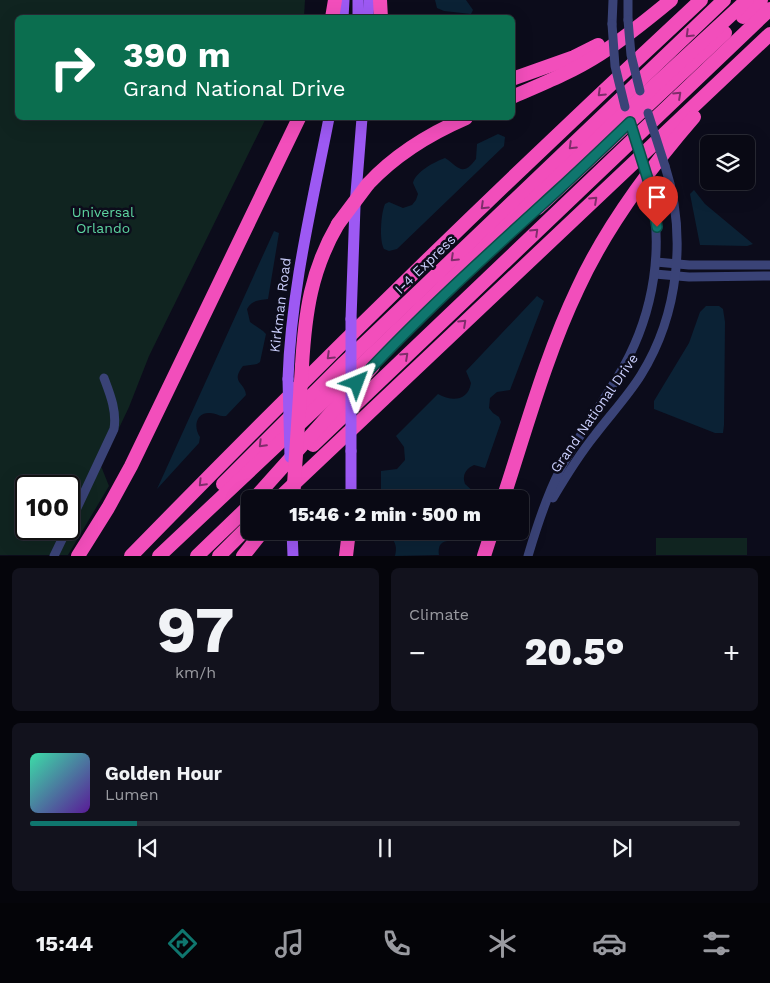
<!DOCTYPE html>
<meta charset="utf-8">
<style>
body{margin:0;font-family:"Work Sans",sans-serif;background:#12121d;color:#f1f3f6;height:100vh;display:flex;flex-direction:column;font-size:19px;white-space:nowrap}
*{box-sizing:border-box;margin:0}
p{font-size:16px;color:#999aa0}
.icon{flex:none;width:28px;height:28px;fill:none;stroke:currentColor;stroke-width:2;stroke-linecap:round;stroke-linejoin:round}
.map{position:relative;height:556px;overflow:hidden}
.details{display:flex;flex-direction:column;gap:12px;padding:12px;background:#05050b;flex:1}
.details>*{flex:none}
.hud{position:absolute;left:15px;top:15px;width:500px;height:105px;border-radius:8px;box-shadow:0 5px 20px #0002,0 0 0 1px #292a34;background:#0b6e4f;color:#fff;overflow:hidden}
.buttons{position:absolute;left:700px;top:135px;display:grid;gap:10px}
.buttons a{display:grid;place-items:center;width:55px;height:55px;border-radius:8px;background:#090914;box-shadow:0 5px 20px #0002,0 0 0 1px #292a34;font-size:25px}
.speed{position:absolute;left:15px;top:475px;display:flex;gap:10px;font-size:25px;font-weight:700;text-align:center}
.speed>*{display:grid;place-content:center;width:65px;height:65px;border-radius:50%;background:#090914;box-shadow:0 5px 20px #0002,0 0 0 1px #292a34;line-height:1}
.speed .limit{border:2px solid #111;border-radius:8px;background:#fff;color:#111}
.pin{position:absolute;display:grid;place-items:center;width:42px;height:42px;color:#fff;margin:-51px -21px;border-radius:50% 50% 50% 0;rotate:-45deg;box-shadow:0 0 5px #0007}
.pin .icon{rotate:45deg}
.me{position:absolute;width:55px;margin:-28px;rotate:44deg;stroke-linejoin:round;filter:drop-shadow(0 0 4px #0008)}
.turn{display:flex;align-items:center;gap:18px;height:105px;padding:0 25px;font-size:22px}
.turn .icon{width:65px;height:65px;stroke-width:2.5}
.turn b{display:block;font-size:35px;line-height:42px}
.big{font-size:38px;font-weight:800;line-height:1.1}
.details .tile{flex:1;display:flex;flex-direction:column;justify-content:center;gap:8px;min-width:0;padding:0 18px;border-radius:8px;background:#12121d}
.details .dial{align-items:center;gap:0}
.dial b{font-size:65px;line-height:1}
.song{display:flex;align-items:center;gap:15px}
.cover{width:60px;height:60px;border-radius:8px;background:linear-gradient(135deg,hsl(160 70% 55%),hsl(270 70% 35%))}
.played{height:5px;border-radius:2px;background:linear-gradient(90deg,#0f766e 15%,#292a34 15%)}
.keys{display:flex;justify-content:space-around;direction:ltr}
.heat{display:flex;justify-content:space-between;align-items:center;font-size:28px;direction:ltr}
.details .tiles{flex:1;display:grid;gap:12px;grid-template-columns:1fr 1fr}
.tile:last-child{grid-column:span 2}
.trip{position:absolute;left:241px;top:490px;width:288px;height:50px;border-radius:8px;background:#090914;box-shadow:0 5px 20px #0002,0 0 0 1px #292a34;font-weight:800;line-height:50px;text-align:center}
.dock{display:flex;height:80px;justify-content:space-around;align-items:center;background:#040408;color:#999aa0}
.dock .icon{width:35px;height:35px}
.dock .selected{color:#0f766e}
.dock b{font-size:22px;color:#f1f3f6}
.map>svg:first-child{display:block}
.green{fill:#102420;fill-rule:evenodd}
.water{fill:#0b2235}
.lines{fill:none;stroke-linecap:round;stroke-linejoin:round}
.minor{stroke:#3a4377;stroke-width:9}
.major{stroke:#9d59f3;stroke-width:11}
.highway{stroke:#f24ebb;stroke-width:14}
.minor-bridge{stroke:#3a4377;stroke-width:9}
.major-bridge{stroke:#9d59f3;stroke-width:11}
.highway-bridge{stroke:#f24ebb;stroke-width:14}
.oneway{stroke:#7f2d6b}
.route-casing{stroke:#0a4d48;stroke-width:12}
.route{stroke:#0f766e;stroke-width:9}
.labels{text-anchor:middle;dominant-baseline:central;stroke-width:5;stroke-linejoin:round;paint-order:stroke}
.park-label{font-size:14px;fill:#5dd5a0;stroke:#0c0c1b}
.street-label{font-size:14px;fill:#cacefb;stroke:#0c0c1b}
</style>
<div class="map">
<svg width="770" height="556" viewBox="0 0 770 556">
<rect width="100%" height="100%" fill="#0c0c1b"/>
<g class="green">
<path d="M0 0H305L304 17 18 18V118H266L149 356 129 407 101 466 109 486 68 555H0ZM26 486H69V529H26Z"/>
<rect x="656" y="538" width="91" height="17"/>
</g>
<g class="water">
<polygon points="435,0 466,0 473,10 471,14 444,11 437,8"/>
<path d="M498 134 505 137 504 146 397 249 389 251 384 249C379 240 381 213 385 204L389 202 403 208 412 205 416 200 418 194 413 183C415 172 436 161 445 158 458 166 462 178 476 159L477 144Z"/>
<polygon points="694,190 705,204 753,244 747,246 700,245 690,194"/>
<path d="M274 231 279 233 268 299C259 300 252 300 247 309L250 322 263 331 266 334 260 362 257 364 243 366C230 383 245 382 246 395L226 416C220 417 216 413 210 413 196 412 193 427 200 437L199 443 157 489Z"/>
<path d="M537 296 544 301 510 390 497 392 490 398 489 408 493 413 499 417 501 422 485 468 474 465C465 469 462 476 465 484L475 493V499H381V471L397 469 405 460 404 447 396 436 438 394C452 402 468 401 471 383L466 371Z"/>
<polygon points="706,306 719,306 723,309 725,322 724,425 723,433 715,433 654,409 654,401 689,343 700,312"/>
<path d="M382 531H465L461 541C449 541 437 538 439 555L395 556C397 548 396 543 391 537L382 536Z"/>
</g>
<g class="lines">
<g class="minor">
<polyline points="628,20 628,0"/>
<polyline points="612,24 613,0"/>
<polyline points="656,262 689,265 770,265"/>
<polyline points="655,274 689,277 770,276"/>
<path d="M553 498C566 476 579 455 595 435 610 415 628 396 641 375 679 314 687 234 665 166"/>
<path d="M69 525 114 429C117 411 110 394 104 378"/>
<polyline points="54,556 67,529"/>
<path d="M528 556C536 529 547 495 560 470 579 434 604 402 624 366 654 311 664 248 650 186"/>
</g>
<g class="major">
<polyline points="343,18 344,0"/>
<polyline points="358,18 358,0"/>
<polyline points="368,18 369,0"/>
<polyline points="351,319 355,206 362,118"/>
<path d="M288 379C291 290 312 205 329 118"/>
<polyline points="351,499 351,451"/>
<polyline points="292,531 293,556"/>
</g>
<g class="highway">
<polyline points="380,0 381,18"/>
<polyline points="743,17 761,0"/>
<polyline points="332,18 335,0"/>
<polyline points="512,79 574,57 598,45"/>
<path d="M512 97C542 84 572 72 600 54 625 38 648 19 671 0"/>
<path d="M368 184C396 154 429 134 466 118"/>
<polyline points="538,208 725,33"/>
<path d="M302 366C305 313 311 270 338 224"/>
<polyline points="313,445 770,9"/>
<polyline points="223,484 344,363 724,0"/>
<polyline points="254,499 373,366"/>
<polyline points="278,499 770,34"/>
<path d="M503 499C526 429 546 355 578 288 607 225 649 169 694 117"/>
<polyline points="78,556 108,508 131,466 299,118"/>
<path d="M131 556C316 366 506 181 701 0"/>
<polyline points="159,556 327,398 618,119 747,0"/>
<polyline points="197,556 250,505"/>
<polyline points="219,556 250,525"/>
<polyline points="243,556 263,531"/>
<polyline points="346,556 349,531"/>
<polyline points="484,556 492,531"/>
</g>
<g class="minor-bridge">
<polyline points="628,20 631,55 640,91"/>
<polyline points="612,24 615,66 625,107"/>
<polyline points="648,113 665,166"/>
<polyline points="632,129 650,186"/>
</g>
<g class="major-bridge">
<polyline points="288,379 290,457"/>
<polyline points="351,451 351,319"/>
</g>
<g class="highway-bridge">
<polyline points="338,224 368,184"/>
<polyline points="293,499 302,366"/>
</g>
</g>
<defs><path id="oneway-chevron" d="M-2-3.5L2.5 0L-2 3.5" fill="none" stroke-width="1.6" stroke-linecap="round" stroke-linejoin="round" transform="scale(1.25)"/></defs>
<g class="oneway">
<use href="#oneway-chevron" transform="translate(689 34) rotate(136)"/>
<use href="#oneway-chevron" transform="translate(601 93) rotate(136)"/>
<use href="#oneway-chevron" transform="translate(678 95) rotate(-43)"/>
<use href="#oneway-chevron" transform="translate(572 146) rotate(136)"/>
<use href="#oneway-chevron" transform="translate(594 200) rotate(-43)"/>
<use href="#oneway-chevron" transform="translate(484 206) rotate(136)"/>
<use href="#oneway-chevron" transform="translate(535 232) rotate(-44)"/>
<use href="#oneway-chevron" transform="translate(454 258) rotate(136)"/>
<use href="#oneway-chevron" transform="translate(463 323) rotate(-43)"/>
<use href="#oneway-chevron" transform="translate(330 356) rotate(136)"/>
<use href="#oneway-chevron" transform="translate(405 356) rotate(-43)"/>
<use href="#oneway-chevron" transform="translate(262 444) rotate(135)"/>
<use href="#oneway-chevron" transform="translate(202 483) rotate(134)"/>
</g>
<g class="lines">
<defs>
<path id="route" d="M357 383C420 315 489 253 558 190 582 168 606 145 630 122L650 186 657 227"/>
</defs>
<use href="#route" class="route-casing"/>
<use href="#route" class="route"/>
</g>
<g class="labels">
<g class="park-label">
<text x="103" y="212">Universal<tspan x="103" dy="16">Orlando</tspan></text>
</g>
<g class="street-label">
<text transform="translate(425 264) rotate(-44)">I-4 Express</text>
<text transform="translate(280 305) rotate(-83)">Kirkman Road</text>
<text transform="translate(594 413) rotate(-55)">Grand National Drive</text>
</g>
</g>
</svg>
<div class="buttons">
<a><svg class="icon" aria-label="layers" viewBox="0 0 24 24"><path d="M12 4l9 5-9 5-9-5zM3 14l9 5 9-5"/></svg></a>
</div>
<div class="speed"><div class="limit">100</div></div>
<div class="pin" style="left:657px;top:227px;background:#d93025"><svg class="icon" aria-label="arrive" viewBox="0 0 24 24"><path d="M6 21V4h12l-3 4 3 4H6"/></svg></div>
<svg class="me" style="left:357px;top:383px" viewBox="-20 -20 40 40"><path d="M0-17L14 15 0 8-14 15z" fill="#0f766e" stroke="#fff" stroke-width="4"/></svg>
<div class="trip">15:46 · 2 min · 500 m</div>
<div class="hud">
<div class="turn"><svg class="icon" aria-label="right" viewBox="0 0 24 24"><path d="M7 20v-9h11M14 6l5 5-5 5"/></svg><div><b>390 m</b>Grand National Drive</div></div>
</div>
</div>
<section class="details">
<div class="tiles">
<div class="tile dial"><b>97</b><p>km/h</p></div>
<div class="tile"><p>Climate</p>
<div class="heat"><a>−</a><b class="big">20.5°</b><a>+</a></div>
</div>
<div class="tile">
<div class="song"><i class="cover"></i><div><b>Golden Hour</b><p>Lumen</p></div></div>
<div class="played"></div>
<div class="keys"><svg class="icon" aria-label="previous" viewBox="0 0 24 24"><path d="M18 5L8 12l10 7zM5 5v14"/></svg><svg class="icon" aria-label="pause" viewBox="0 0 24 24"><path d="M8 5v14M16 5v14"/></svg><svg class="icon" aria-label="next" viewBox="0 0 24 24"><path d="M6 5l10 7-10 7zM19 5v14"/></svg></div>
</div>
</div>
</section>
<nav class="dock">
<b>15:44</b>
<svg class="icon selected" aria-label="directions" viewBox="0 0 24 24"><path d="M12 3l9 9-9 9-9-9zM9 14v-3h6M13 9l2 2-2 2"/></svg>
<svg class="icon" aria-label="music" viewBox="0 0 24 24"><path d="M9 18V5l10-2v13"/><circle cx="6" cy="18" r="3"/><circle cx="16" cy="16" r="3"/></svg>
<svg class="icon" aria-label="phone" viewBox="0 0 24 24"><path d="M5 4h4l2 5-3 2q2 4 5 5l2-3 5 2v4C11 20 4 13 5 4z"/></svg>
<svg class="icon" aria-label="climate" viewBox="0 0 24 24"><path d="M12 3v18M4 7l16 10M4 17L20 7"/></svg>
<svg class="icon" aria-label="car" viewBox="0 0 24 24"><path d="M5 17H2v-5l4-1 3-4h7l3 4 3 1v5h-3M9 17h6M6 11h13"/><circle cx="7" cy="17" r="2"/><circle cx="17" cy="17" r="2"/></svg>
<svg class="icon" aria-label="filters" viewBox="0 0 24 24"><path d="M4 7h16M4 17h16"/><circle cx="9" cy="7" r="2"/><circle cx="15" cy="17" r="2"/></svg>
</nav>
